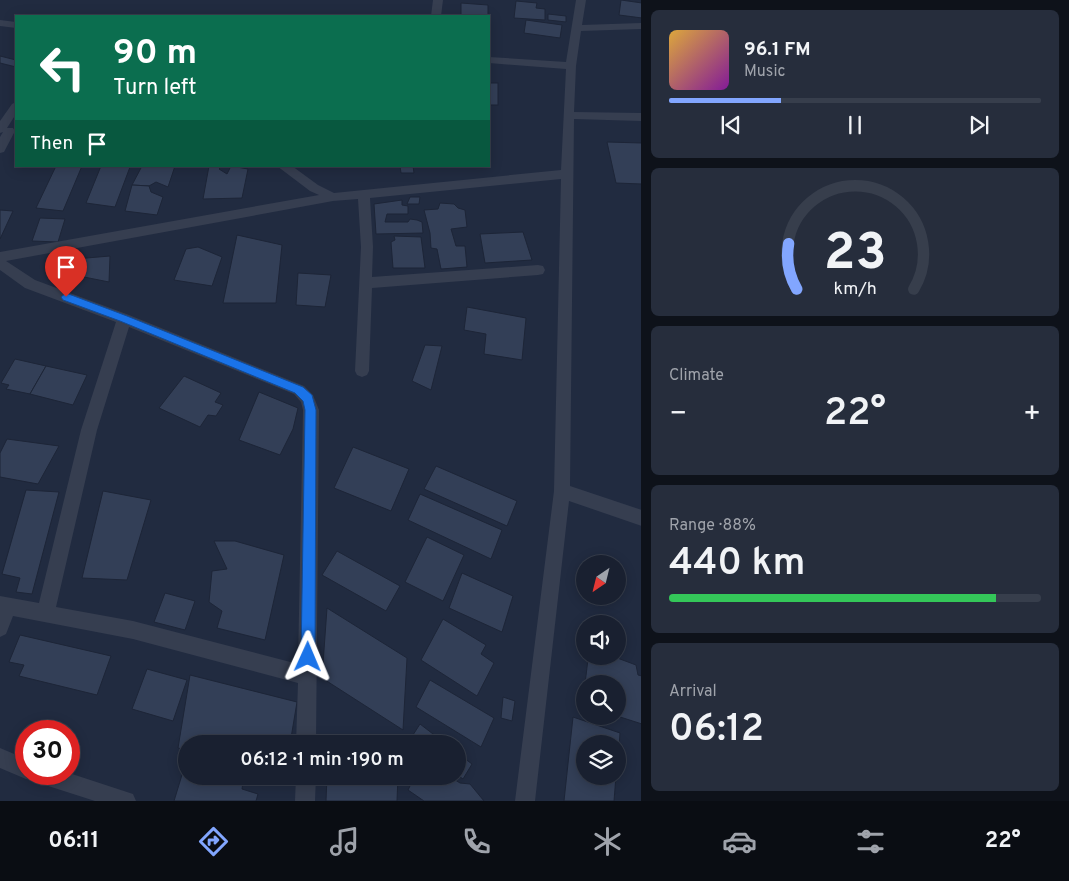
<!DOCTYPE html>
<meta charset="utf-8">
<style>
body{margin:0;font-family:Overpass,sans-serif;background:#262d3c;color:#f1f3f6;height:100vh;display:flex;flex-direction:column;font-size:19px;white-space:nowrap}
*{box-sizing:border-box;margin:0}
p{font-size:16px;color:#9fa3ab}
.icon{flex:none;width:28px;height:28px;fill:none;stroke:currentColor;stroke-width:2;stroke-linecap:round;stroke-linejoin:round}
.map{position:relative;flex:1;overflow:hidden}
.details{display:flex;flex-direction:column;gap:10px;padding:10px;background:#0e121a;width:428px}
.details>*{flex:none}
.guide{position:absolute;left:15px;top:15px;width:475px;height:152px;border-radius:0px;box-shadow:0 2px 12px #0003,0 0 0 1px #373e4c;background:#0b6e4f;color:#fff;overflow:hidden}
.needle{width:32px;rotate:215deg}
.controls{position:absolute;left:576px;top:555px;display:grid;gap:10px}
.controls a{display:grid;place-items:center;width:50px;height:50px;border-radius:50%;background:#192030;box-shadow:0 2px 12px #0003,0 0 0 1px #373e4c;font-size:25px}
.speed{position:absolute;left:15px;top:720px;display:flex;gap:10px;font-size:25px;font-weight:700;text-align:center}
.speed>*{display:grid;place-content:center;width:65px;height:65px;border-radius:50%;background:#192030;box-shadow:0 2px 12px #0003,0 0 0 1px #373e4c;line-height:1}
.speed .limit{border:8px solid #d22;background:#fff;color:#111}
.pin{position:absolute;display:grid;place-items:center;width:42px;height:42px;color:#fff;margin:-51px -21px;border-radius:50% 50% 50% 0;rotate:-45deg;box-shadow:0 0 5px #0007}
.pin .icon{rotate:45deg}
.me{position:absolute;width:55px;margin:-28px;rotate:1deg;stroke-linejoin:round;filter:drop-shadow(0 0 4px #0008)}
.turn{display:flex;align-items:center;gap:18px;height:105px;padding:0 15px;font-size:22px}
.turn .icon{width:65px;height:65px;stroke-width:2.5}
.turn b{display:block;font-size:35px;line-height:42px}
.then{display:flex;align-items:center;height:48px;padding:0 15px;background:#0003;gap:10px;font-size:19px}
.big{font-size:38px;font-weight:600;line-height:1.1}
.details .tile{flex:1;display:flex;flex-direction:column;justify-content:center;gap:8px;min-width:0;padding:0 18px;border-radius:8px;background:#262d3c}
.details .dial{align-items:center;gap:0}
.dial svg{height:130px;overflow:visible;fill:none;stroke:#373e4c;stroke-width:7;stroke-linecap:round;text-anchor:middle}
.dial text{fill:#f1f3f6;stroke:none}
.song{display:flex;align-items:center;gap:15px}
.cover{width:60px;height:60px;border-radius:8px;background:linear-gradient(135deg,hsl(40 70% 55%),hsl(290 70% 35%))}
.played{height:5px;border-radius:2px;background:linear-gradient(90deg,#82a6ff 30%,#373e4c 30%)}
.keys{display:flex;justify-content:space-around;direction:ltr}
.heat{display:flex;justify-content:space-between;align-items:center;font-size:28px;direction:ltr}
.charge{height:8px;border-radius:4px;background:linear-gradient(90deg,#34c759 88%,#373e4c 0)}
.trip{position:absolute;left:178px;top:735px;width:288px;height:50px;border-radius:25px;background:#192030;box-shadow:0 2px 12px #0003,0 0 0 1px #373e4c;font-weight:600;line-height:50px;text-align:center}
.menu{display:flex;height:80px;justify-content:space-around;align-items:center;background:#0a0d13;color:#9fa3ab}
.menu .icon{width:35px;height:35px}
.menu .current{color:#82a6ff}
.menu b{font-size:22px;color:#f1f3f6}
main{display:flex;flex:1;min-height:0}
.map>svg:first-child{display:block}
.building{fill:#333f57;stroke:#1d2537}
.lines{fill:none;stroke-linecap:round;stroke-linejoin:round}
.street{fill:#363e50;fill-rule:evenodd}
.route{fill:#1a73e8;stroke:#114b97}
</style>
<main>
<div class="map">
<svg width="642" height="801" viewBox="0 0 642 801">
<rect width="100%" height="100%" fill="#212b40"/>
<g class="building">
<polygon points="621,0 642,3 642,18 619,15"/>
<polygon points="516,1 537,3 536,8 545,9 545,20 514,18"/>
<polygon points="461,3 488,5 488,16 461,16"/>
<polygon points="548,14 566,16 566,22 548,20"/>
<polygon points="526,20 562,25 560,38 524,33"/>
<polygon points="0,56 16,60 16,67 0,63"/>
<rect x="489" y="83" width="9" height="22"/>
<polygon points="607,142 642,143 642,184 616,183"/>
<polygon points="56,166 82,166 63,211 36,208"/>
<polygon points="101,166 130,167 115,207 86,203"/>
<polygon points="142,166 175,166 168,187 156,182 149,186 132,185"/>
<polygon points="209,166 222,166 219,169 227,174 231,166 248,169 242,198 203,199"/>
<polygon points="400,166 413,166 414,173 401,173"/>
<polygon points="132,185 149,186 151,192 163,197 157,215 125,211"/>
<polygon points="410,197 420,197 419,204 407,204"/>
<polygon points="402,200 402,205 408,206 408,214 387,214 385,222 408,222 410,219 417,220 422,222 423,233 376,234 374,204"/>
<polygon points="440,203 454,204 458,208 465,210 467,227 451,229 456,246 465,246 467,267 441,269 437,249 431,248 430,233 424,210 438,209"/>
<polygon points="0,210 13,211 0,239"/>
<polygon points="40,218 65,219 58,242 32,241"/>
<polygon points="523,232 532,260 485,263 480,234"/>
<polygon points="237,235 282,245 276,303 223,303"/>
<polygon points="394,236 421,237 425,268 393,268 391,242 395,240"/>
<polygon points="198,247 222,257 212,286 174,280 186,249"/>
<polygon points="110,256 109,282 74,275 75,259"/>
<polygon points="298,273 331,275 325,307 296,305"/>
<polygon points="467,307 526,318 522,360 484,354 486,334 464,330"/>
<polygon points="425,345 442,346 431,390 412,381"/>
<polygon points="15,359 46,366 30,394 6,389 9,385 1,383"/>
<polygon points="46,366 87,375 73,405 30,394"/>
<polygon points="184,376 221,393 215,402 223,405 216,416 208,415 200,427 159,408"/>
<polygon points="259,392 298,408 293,429 280,455 239,440"/>
<polygon points="7,439 59,446 38,484 0,477 0,453"/>
<polygon points="353,447 409,469 391,511 334,488"/>
<polygon points="436,466 517,501 507,526 424,489"/>
<polygon points="26,490 59,492 32,594 16,592 20,578 2,574"/>
<polygon points="103,491 151,500 127,580 82,578"/>
<polygon points="420,494 502,530 491,559 408,520"/>
<polygon points="427,537 464,555 443,601 405,582"/>
<polygon points="214,541 235,541 284,555 265,640 217,628 222,611 209,602 212,571 227,569"/>
<polygon points="337,551 400,586 386,611 322,575"/>
<polygon points="462,573 513,596 502,632 449,608"/>
<polygon points="165,593 195,601 185,630 154,622"/>
<polygon points="327,608 407,658 403,730 322,678"/>
<polygon points="443,619 486,645 481,654 494,663 477,696 421,660"/>
<polygon points="20,635 111,656 97,695 19,676 24,665 9,662"/>
<polygon points="606,656 612,656 636,665 638,675 642,676 642,724 617,716 618,684 585,684 588,659 605,664"/>
<polygon points="147,669 187,680 173,721 132,709"/>
<polygon points="190,675 297,702 290,744 186,744 186,750 178,748"/>
<polygon points="430,680 494,718 481,747 416,707"/>
<polygon points="503,697 515,701 512,721 501,718"/>
<polygon points="573,717 620,733 618,761 618,744 585,744 585,776 616,776 614,801 564,801"/>
<polygon points="420,724 446,744 418,744 411,738"/>
<polygon points="456,752 472,764 463,779 456,774"/>
<polygon points="185,765 186,776 224,776 243,782 242,789 258,794 256,801 174,801"/>
<polygon points="327,776 398,776 397,801 326,801"/>
<polygon points="415,776 449,776 460,783 470,784 484,801 424,801 408,790"/>
</g>
<g class="lines">
<g class="street">
<polygon points="433,0 443,0 441,16 431,16"/>
<path d="M576 0H586L582 25 642 23V29L581 31 576 66 574 112 642 113V121L574 119 570 486 642 510V526L569 501 535 801H515L554 491 561 179 370 198 373 247 372 277 538 265 543 266 545 270 543 274 538 275 372 288 369 371 367 375 362 377 357 375 355 371 361 247 358 199 333 201 6 261 35 280 129 315 304 386 313 395 319 410 316 744H296L298 683 133 639 13 616 6 634 0 637V596L39 603 81 430 116 322 25 288 0 270V252L319 195 310 191 277 166H292L318 185 334 193 561 170 566 69 489 63V57L566 62ZM129 327 294 394 301 402 303 410 298 664 133 621 56 607 97 430Z"/>
<polygon points="0,20 16,22 16,28 0,26"/>
<polygon points="16,102 16,114 7,128 13,128 15,131 4,152 0,153 0,137 3,132 0,133 0,121 12,104"/>
<polygon points="0,748 26,759 26,774 69,773 133,794 136,801 95,801 42,784 35,781 33,776 26,779 0,768"/>
<polygon points="296,776 316,776 315,801 295,801"/>
</g>
</g>
<polygon class="route" points="66,293 127,316 303,387 312,395 316,410 315,657 313,662 308,664 303,662 301,657 305,410 303,401 295,393 120,321 63,300 61,297"/>
</svg>
<div class="controls">
<a><svg class="needle" viewBox="-14 -14 28 28"><path d="M0-13l5 13h-10z" fill="#e53935"/><path d="M0 13l5-13h-10z" fill="#9fa3ab"/></svg></a>
<a><svg class="icon" aria-label="sound" viewBox="0 0 24 24"><path d="M4 9h4l5-4v14l-5-4H4zM17 9q2 3 0 6"/></svg></a>
<a><svg class="icon" aria-label="search" viewBox="0 0 24 24"><circle cx="10" cy="10" r="6"/><path d="M15 15l6 6"/></svg></a>
<a><svg class="icon" aria-label="layers" viewBox="0 0 24 24"><path d="M12 4l9 5-9 5-9-5zM3 14l9 5 9-5"/></svg></a>
</div>
<div class="speed"><div class="limit">30</div></div>
<div class="pin" style="left:66px;top:297px;background:#d93025"><svg class="icon" aria-label="arrive" viewBox="0 0 24 24"><path d="M6 21V4h12l-3 4 3 4H6"/></svg></div>
<svg class="me" style="left:308px;top:657px" viewBox="-20 -20 40 40"><path d="M0-17L14 15 0 8-14 15z" fill="#1a73e8" stroke="#fff" stroke-width="4"/></svg>
<div class="trip">06:12 · 1 min · 190 m</div>
<div class="guide">
<div class="turn"><svg class="icon" aria-label="left" viewBox="0 0 24 24"><path d="M17 20v-9H6M10 6l-5 5 5 5"/></svg><div><b>90 m</b>Turn left</div></div>
<div class="then">Then<svg class="icon" aria-label="arrive" viewBox="0 0 24 24"><path d="M6 21V4h12l-3 4 3 4H6"/></svg></div>
</div>
</div>
<section class="details">
<div class="tile">
<div class="song"><i class="cover"></i><div><b>96.1 FM</b><p>Music</p></div></div>
<div class="played"></div>
<div class="keys"><svg class="icon" aria-label="previous" viewBox="0 0 24 24"><path d="M18 5L8 12l10 7zM5 5v14"/></svg><svg class="icon" aria-label="pause" viewBox="0 0 24 24"><path d="M8 5v14M16 5v14"/></svg><svg class="icon" aria-label="next" viewBox="0 0 24 24"><path d="M6 5l10 7-10 7zM19 5v14"/></svg></div>
</div>
<div class="tile dial"><svg viewBox="0 0 100 80">
<path d="M14 69A42 42 0 1 1 86 69"/>
<path d="M14 69A42 42 0 0 1 9 41" stroke="#82a6ff"/>
<text x="50" y="56" font-size="32" font-weight="700">23</text>
<text x="50" y="72" font-size="11">km/h</text>
</svg></div>
<div class="tile"><p>Climate</p>
<div class="heat"><a>−</a><b class="big">22°</b><a>+</a></div>
</div>
<div class="tile"><p>Range · 88%</p><b class="big">440 km</b><div class="charge"></div></div>
<div class="tile"><p>Arrival</p><b class="big">06:12</b></div>
</section>
</main>
<nav class="menu">
<b>06:11</b>
<svg class="icon current" aria-label="directions" viewBox="0 0 24 24"><path d="M12 3l9 9-9 9-9-9zM9 14v-3h6M13 9l2 2-2 2"/></svg>
<svg class="icon" aria-label="music" viewBox="0 0 24 24"><path d="M9 18V5l10-2v13"/><circle cx="6" cy="18" r="3"/><circle cx="16" cy="16" r="3"/></svg>
<svg class="icon" aria-label="phone" viewBox="0 0 24 24"><path d="M5 4h4l2 5-3 2q2 4 5 5l2-3 5 2v4C11 20 4 13 5 4z"/></svg>
<svg class="icon" aria-label="climate" viewBox="0 0 24 24"><path d="M12 3v18M4 7l16 10M4 17L20 7"/></svg>
<svg class="icon" aria-label="car" viewBox="0 0 24 24"><path d="M5 17H2v-5l4-1 3-4h7l3 4 3 1v5h-3M9 17h6M6 11h13"/><circle cx="7" cy="17" r="2"/><circle cx="17" cy="17" r="2"/></svg>
<svg class="icon" aria-label="filters" viewBox="0 0 24 24"><path d="M4 7h16M4 17h16"/><circle cx="9" cy="7" r="2"/><circle cx="15" cy="17" r="2"/></svg>
<b>22°</b>
</nav>
